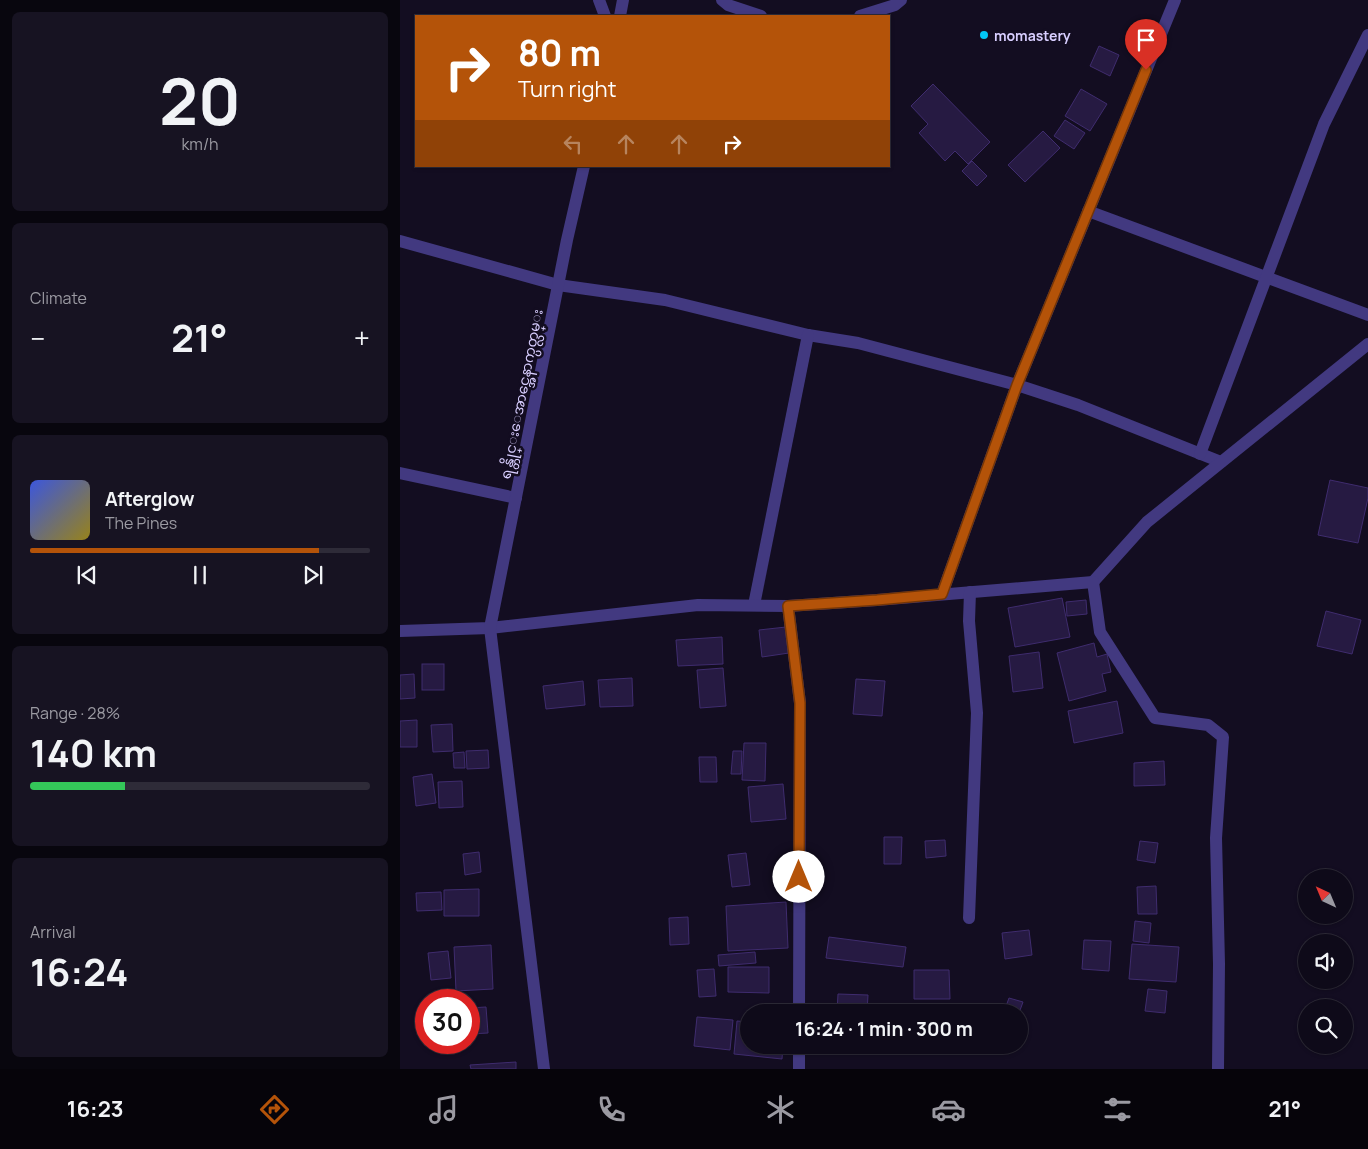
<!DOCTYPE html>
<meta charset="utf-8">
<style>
body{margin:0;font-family:Manrope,"Noto Sans Myanmar",sans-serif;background:#171322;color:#f1f3f6;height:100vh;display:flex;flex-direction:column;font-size:19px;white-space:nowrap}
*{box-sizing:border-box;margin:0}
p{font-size:16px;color:#9b9aa2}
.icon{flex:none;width:28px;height:28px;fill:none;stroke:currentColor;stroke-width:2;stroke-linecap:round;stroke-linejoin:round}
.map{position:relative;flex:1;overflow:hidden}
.drawer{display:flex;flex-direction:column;gap:12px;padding:12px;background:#08060e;width:400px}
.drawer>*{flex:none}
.hud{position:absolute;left:15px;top:15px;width:475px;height:152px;border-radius:0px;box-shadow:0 1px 4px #0004,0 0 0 1px #2e2b38;background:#b45309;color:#fff;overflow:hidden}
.needle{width:32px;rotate:316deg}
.fabs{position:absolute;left:898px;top:869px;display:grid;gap:10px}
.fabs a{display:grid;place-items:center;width:55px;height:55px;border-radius:50%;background:#0e0a19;box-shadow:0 1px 4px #0004,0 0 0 1px #2e2b38;font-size:25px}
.speed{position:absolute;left:15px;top:989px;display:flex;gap:10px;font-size:25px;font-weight:700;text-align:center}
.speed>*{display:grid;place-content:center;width:65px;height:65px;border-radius:50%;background:#0e0a19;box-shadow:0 1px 4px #0004,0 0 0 1px #2e2b38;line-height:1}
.speed .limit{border:8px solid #d22;background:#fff;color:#111}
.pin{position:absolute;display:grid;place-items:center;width:42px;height:42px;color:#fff;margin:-51px -21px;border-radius:50% 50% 50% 0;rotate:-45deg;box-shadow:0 0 5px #0007}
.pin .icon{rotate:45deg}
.me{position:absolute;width:55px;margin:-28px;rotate:0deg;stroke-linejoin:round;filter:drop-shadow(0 0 4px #0008)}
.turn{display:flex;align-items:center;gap:18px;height:105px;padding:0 20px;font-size:22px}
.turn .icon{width:65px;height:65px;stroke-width:2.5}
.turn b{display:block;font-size:35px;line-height:42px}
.lanes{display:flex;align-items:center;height:48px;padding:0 20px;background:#0003;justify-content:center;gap:25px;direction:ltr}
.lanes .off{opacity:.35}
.big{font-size:38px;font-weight:700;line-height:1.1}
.drawer .tile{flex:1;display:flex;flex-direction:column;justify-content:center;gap:8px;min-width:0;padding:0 18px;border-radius:8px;background:#171322}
.drawer .dial{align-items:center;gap:0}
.dial b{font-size:65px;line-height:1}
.song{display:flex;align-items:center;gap:15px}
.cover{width:60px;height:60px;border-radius:8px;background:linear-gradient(135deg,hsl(230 70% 55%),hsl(50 70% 35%))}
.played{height:5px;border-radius:2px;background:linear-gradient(90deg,#b45309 85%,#2e2b38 85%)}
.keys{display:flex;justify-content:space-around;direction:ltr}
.heat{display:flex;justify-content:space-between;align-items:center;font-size:28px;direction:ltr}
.charge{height:8px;border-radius:4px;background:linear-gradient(90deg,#34c759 28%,#2e2b38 0)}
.trip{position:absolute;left:340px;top:1004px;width:288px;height:50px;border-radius:25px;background:#0e0a19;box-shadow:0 1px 4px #0004,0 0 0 1px #2e2b38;font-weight:700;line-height:50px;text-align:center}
.dock{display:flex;height:80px;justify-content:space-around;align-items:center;background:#06040a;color:#9b9aa2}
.dock .icon{width:35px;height:35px}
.dock .current{color:#b45309}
.dock b{font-size:22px;color:#f1f3f6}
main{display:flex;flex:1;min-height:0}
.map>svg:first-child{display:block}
.building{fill:#261a42;stroke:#3f2c6e}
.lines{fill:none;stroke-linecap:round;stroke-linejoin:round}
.minor{stroke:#423980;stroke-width:12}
.route-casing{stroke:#753606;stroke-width:12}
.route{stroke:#b45309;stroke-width:9}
.poi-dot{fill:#02c7f6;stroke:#130d21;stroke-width:2}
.labels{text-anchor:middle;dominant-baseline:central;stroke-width:5;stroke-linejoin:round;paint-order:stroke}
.poi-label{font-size:14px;font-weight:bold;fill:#d8ceff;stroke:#130d21;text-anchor:start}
.street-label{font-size:14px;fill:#d8ceff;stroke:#130d21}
</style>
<main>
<section class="drawer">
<div class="tile dial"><b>20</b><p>km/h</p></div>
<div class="tile"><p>Climate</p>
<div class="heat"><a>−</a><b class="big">21°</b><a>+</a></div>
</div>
<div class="tile">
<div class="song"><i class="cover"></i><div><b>Afterglow</b><p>The Pines</p></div></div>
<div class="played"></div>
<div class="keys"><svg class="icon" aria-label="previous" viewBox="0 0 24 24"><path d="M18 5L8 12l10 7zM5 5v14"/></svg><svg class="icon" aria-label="pause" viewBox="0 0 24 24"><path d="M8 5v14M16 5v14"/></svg><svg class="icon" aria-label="next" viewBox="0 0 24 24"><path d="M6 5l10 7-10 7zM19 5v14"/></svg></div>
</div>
<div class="tile"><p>Range · 28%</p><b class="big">140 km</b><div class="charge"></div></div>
<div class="tile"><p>Arrival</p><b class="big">16:24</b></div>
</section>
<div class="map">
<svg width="968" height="1069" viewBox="0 0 968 1069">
<rect width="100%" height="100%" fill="#130d21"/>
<g class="building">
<polygon points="699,46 719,55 710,76 690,66"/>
<polygon points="533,84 590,142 568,164 555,151 545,161 519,133 528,124 511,106"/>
<polygon points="681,89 707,104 690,131 665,116"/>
<polygon points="665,120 685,133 674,149 654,136"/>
<polygon points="643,131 660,148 625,182 608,165"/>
<polygon points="572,161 587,176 577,186 562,171"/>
<polygon points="930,480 968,488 968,498 958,543 918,535"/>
<polygon points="662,598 670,637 615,647 608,608"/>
<polygon points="686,600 687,614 667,616 666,602"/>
<polygon points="926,611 961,620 952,654 917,646"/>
<polygon points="386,627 389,653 362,657 359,630"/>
<polygon points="322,637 323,664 278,666 276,640"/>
<polygon points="694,643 697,657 707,654 711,672 702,674 706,691 669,701 657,653"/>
<polygon points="639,652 643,688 613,692 609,656"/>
<rect x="22" y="664" width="22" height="26"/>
<polygon points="323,668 326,706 300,708 297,670"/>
<polygon points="14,674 15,698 0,699 0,675"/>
<polygon points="232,678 233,706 200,707 198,680"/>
<polygon points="456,679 485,681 482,716 453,714"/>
<polygon points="183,681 185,705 146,709 143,686"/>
<polygon points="717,701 723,733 674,743 668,711"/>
<polygon points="17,720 17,747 0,747 0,721"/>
<polygon points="52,724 53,751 33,752 31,725"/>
<polygon points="344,743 366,743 365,781 342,780"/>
<polygon points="88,750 89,768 67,769 66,751"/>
<polygon points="333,751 342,751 341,774 331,774"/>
<polygon points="64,752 65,768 54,768 53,753"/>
<polygon points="299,757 316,757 317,782 300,782"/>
<polygon points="764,761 765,785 734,786 734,763"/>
<polygon points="32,774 36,803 16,806 13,777"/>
<polygon points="62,781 63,807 39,808 38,782"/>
<polygon points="383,784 386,819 351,822 348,787"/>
<polygon points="484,837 502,837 501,864 484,864"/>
<polygon points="545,840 546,856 526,858 525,841"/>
<polygon points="740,841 758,843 755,863 737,860"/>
<polygon points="79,852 81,872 65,875 63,854"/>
<polygon points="346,853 350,885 332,887 328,855"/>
<polygon points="756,886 757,914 738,914 737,887"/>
<polygon points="79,889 79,916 44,916 44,890"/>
<polygon points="41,892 42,910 17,911 16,893"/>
<polygon points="386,902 388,948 328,951 326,906"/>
<polygon points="288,917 289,944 270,945 269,918"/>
<polygon points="735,921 751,923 749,943 733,941"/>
<polygon points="629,930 632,955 605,959 602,933"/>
<polygon points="429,937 506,947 503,967 426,958"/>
<polygon points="684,940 711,941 709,971 682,969"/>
<polygon points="732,944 779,947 776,982 729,979"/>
<polygon points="91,945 93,989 56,991 54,947"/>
<polygon points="48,951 51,978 31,980 28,953"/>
<polygon points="355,952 356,963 319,966 318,955"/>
<polygon points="328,967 369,967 369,993 328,992"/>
<polygon points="314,969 316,996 299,997 297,970"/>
<polygon points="514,970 549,970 550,999 514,999"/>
<polygon points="748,989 767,991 765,1013 745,1011"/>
<polygon points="438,994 468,995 467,1012 437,1012"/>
<polygon points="609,998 623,1002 619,1013 605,1009"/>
<polygon points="86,1007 88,1033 70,1034 69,1008"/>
<polygon points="297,1017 333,1020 330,1050 294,1046"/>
<polygon points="337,1021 349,1022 349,1045 383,1045 382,1059 334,1054"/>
<polygon points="116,1062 116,1069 71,1069 70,1065"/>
</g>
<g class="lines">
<g class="minor">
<polyline points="199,0 205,16"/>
<polyline points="322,0 328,5 361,16"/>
<polyline points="220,16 223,0"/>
<polyline points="460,16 495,5 501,0"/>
<polyline points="688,211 968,315"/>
<polyline points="0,241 158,285 265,300 408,335 458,343 617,385 678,405 821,462"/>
<polyline points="800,454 924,124 968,35"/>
<polyline points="0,473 116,498"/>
<polyline points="693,582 747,522 968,344"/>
<polyline points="542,594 617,385 775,0"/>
<polyline points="354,605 408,335"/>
<polyline points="388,606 400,703 399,1012"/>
<polyline points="0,631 90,628 298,605 388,606 477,600 693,582 700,632 755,718 808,725 823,737 816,838 819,964 818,1069"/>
<polyline points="569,918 577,713 569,621 570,592"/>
<polyline points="144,1069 90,628 167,240 184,166"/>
<polyline points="399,1069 399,1045"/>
</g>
</g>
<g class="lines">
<defs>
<polyline id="route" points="399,877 400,703 388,606 477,600 542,594 617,385 746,70"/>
</defs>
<use href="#route" class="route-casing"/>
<use href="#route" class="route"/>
</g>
<circle class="poi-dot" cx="584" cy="35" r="5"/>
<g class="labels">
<g class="poi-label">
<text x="594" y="35">momastery</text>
</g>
<g class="street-label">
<text transform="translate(121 394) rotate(-79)">ရန္တိုင္းေအာင္အေနာက္ပတ္လမ္း</text>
</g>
</g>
</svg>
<div class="fabs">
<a><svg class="needle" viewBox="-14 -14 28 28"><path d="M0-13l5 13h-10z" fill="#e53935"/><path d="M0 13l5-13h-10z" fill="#9b9aa2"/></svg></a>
<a><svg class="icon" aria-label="sound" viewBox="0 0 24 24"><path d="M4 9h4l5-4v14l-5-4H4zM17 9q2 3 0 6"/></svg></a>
<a><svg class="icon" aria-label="search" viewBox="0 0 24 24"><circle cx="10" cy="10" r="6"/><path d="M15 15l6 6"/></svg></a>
</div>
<div class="speed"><div class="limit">30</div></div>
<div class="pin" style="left:746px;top:70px;background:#d93025"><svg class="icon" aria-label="arrive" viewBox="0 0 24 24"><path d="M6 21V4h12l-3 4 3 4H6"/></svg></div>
<svg class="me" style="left:399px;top:877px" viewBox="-20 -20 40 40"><circle r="19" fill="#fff"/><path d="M0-13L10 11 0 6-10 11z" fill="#b45309"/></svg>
<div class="trip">16:24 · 1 min · 300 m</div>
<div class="hud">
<div class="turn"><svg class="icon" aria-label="right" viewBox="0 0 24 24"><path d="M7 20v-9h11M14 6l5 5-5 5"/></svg><div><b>80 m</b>Turn right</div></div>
<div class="lanes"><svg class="icon off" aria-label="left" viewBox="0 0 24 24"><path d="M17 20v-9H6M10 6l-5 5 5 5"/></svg><svg class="icon off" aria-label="ahead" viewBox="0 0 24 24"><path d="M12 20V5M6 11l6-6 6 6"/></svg><svg class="icon off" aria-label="ahead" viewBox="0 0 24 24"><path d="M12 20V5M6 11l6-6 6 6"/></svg><svg class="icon" aria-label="right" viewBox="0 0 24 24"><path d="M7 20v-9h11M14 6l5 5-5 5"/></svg></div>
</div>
</div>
</main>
<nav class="dock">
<b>16:23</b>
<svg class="icon current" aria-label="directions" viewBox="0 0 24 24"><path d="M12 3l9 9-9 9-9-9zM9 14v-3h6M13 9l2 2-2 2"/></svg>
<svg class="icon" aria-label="music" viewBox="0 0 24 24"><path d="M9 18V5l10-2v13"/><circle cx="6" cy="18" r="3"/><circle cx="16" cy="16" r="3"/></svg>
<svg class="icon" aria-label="phone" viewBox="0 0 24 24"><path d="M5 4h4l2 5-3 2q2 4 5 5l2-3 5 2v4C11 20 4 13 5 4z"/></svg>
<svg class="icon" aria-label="climate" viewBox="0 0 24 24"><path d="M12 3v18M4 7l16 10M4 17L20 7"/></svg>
<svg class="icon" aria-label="car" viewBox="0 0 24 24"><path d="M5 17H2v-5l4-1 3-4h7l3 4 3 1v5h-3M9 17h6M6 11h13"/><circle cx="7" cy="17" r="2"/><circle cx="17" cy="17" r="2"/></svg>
<svg class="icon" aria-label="filters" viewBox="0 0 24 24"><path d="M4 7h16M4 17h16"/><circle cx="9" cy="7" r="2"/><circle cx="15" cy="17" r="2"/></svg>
<b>21°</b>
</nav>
